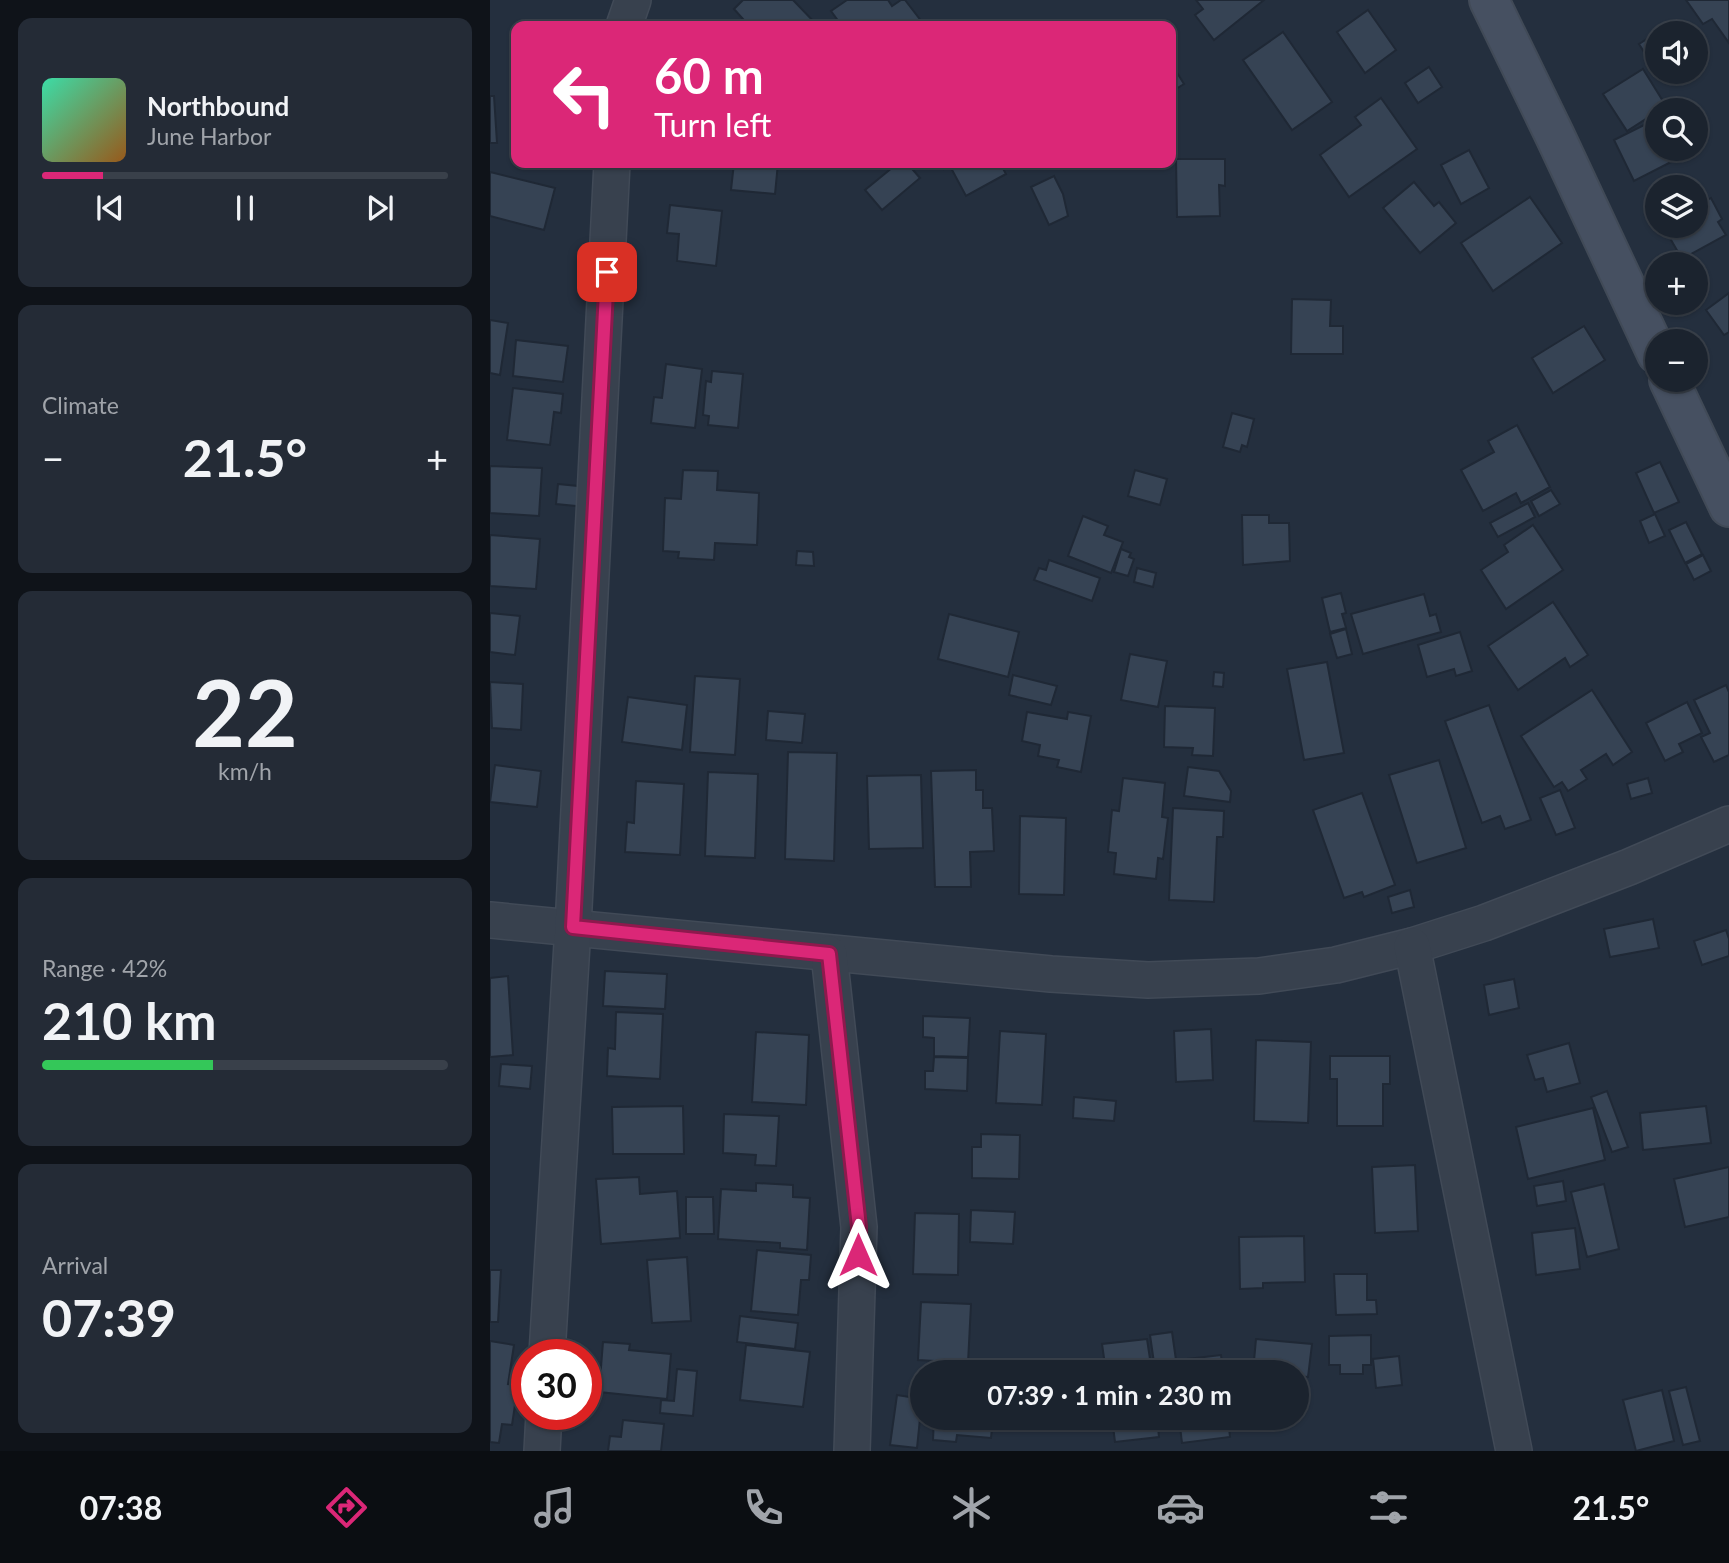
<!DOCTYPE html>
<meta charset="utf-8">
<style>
body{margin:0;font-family:Lato,sans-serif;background:#242b36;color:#f1f3f6;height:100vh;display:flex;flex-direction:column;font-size:26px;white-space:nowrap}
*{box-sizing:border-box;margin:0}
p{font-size:23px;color:#a0a4aa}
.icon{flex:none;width:38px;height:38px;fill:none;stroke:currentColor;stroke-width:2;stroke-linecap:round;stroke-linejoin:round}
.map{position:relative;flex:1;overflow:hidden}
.details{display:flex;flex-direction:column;gap:18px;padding:18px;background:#0f1319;width:490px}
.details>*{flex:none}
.guide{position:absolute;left:21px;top:21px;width:665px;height:147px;border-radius:14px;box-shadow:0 2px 5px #0004,0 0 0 2px #39404a;background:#db2777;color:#fff;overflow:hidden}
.buttons{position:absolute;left:1155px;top:21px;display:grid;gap:14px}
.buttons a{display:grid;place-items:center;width:63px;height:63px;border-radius:50%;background:#1b232e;box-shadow:0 2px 5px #0004,0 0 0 2px #39404a;font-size:35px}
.speed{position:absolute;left:21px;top:1339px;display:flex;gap:14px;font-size:35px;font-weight:700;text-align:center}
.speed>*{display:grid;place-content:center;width:91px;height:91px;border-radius:50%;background:#1b232e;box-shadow:0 2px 5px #0004,0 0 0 2px #39404a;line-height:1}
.speed .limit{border:10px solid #d22;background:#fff;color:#111}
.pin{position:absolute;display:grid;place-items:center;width:60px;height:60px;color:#fff;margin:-30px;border-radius:14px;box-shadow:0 4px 10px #0006}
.me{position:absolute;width:77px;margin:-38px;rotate:0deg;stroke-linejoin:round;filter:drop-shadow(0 0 5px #0008)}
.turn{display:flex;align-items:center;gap:24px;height:147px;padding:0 28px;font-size:32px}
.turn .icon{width:91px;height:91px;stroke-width:2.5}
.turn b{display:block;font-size:49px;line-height:60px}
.big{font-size:52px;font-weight:700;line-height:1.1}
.details .widget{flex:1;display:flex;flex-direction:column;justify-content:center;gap:10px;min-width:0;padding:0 24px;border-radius:14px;background:#242b36}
.details .dial{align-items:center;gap:0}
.dial b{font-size:91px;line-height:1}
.song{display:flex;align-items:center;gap:21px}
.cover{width:84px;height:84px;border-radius:10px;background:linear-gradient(135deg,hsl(160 70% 55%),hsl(30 70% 35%))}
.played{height:7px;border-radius:4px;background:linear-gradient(90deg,#db2777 15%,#39404a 15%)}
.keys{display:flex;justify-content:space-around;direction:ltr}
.heat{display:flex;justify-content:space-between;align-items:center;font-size:38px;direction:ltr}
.charge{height:10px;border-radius:5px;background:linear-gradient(90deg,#34c759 42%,#39404a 0)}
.trip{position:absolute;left:420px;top:1360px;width:399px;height:70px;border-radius:35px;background:#1b232e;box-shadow:0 2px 5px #0004,0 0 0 2px #39404a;font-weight:700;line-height:70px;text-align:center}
.tabs{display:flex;height:112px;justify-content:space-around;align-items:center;background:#0b0e12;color:#a0a4aa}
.tabs .icon{width:49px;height:49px}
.tabs .current{color:#db2777}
.tabs b{font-size:32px;color:#f1f3f6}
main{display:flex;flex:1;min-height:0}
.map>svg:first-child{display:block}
.building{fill:#364354;stroke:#1f2835;stroke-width:2}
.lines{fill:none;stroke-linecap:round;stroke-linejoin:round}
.street-casing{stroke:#414a57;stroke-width:38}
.secondary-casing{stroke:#414a57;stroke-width:42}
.street{stroke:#38414e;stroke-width:35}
.secondary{stroke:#465061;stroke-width:38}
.route-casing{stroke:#8e194d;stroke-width:18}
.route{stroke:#db2777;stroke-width:12}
</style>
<main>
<section class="details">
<div class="widget">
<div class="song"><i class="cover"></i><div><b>Northbound</b><p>June Harbor</p></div></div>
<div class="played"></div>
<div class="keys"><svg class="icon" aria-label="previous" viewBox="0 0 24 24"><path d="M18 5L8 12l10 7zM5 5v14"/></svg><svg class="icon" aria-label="pause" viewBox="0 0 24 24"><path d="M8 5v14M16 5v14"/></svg><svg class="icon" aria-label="next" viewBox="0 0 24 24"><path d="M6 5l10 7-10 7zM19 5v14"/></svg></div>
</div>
<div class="widget"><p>Climate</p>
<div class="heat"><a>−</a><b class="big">21.5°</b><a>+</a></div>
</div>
<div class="widget dial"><b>22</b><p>km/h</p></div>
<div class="widget"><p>Range · 42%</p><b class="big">210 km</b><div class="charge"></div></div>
<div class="widget"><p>Arrival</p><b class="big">07:39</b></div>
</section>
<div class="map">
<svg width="1239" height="1451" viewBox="0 0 1239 1451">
<rect width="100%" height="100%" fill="#242f3e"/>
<g class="building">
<polygon points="253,0 303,0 328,26 247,26 253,19 244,9"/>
<polygon points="357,0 398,0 402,6 411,0 415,0 435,26 352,26 341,11"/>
<polygon points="706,0 774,0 724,40 705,15 713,9"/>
<polygon points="1196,0 1239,0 1239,43 1222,19 1213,24"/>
<polygon points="878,10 906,50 875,73 847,32"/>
<polygon points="1179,25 1184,33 1167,33 1167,59 1161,63 1149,44"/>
<polygon points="793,32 842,102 802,130 753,60"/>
<polygon points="681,63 694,84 681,92"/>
<polygon points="939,67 952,87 928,103 915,83"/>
<polygon points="1153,69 1176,106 1137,131 1113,94"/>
<polygon points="0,96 4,96 7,143 0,143"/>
<polygon points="891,98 927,149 859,197 830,155 871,125 865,117"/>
<polygon points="1164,120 1167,126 1167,149 1179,149 1185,160 1144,181 1124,140"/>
<polygon points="979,150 999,188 971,204 951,165"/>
<polygon points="686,159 735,159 735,186 729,185 730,216 687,217"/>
<polygon points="244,163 288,163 285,194 241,190"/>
<polygon points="408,163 417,163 430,178 392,210 375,190"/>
<polygon points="450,163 510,163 516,174 476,196 460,166 454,169"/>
<polygon points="0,172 65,188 54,230 0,216"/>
<polygon points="564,176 573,194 578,216 559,225 541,187"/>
<polygon points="924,182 944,206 949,202 966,223 930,253 893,208"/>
<polygon points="1209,185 1217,200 1221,198 1232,219 1228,222 1236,235 1192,259 1173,226 1206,226 1206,187"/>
<polygon points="1040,197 1072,243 1003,291 971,243"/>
<polygon points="180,205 232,211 226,266 187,261 189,234 177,233"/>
<polygon points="1239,293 1239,332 1234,335 1216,310"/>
<polygon points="802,299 841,300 840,326 853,326 853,354 801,354"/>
<polygon points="0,320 18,323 10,375 0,373"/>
<polygon points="1094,326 1115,360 1063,393 1042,358"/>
<polygon points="26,340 78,346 73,382 23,376"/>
<polygon points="176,364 212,369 205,428 161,423 164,397 172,398"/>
<polygon points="222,371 253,374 248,428 218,425 219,416 213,415 216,381 221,382"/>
<polygon points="23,388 73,394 71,413 64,412 60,445 17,440"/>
<polygon points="742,413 764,419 757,447 752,445 750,452 733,447"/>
<polygon points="1027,425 1060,487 1031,503 1026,493 993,511 971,470 1004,452 998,441"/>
<polygon points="1170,462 1189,502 1164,513 1146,473"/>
<polygon points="0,466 52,468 49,516 0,513"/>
<polygon points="193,470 228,471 227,490 269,493 267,545 225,543 224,560 188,558 189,552 173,551 175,498 191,499"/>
<polygon points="645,470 677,479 670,505 638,496"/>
<polygon points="68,484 98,487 96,507 66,504"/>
<polygon points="1061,490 1070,504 1049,516 1041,501"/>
<polygon points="1038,503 1045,517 1008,537 1000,523"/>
<polygon points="1165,514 1175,536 1159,543 1150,521"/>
<polygon points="752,515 779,515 779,523 799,523 800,561 753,565"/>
<polygon points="593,516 618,526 614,535 633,542 621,573 578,556"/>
<polygon points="1196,522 1212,554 1195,563 1179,530"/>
<polygon points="1043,525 1073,570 1016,609 991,570 1018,552 1014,545"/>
<polygon points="0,535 50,539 46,589 0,586"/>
<polygon points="631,549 641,553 639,557 644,559 638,576 624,572"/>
<polygon points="307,551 323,552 324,566 306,565"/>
<polygon points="1213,555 1221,571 1204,580 1196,564"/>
<polygon points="559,560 610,578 602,601 544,580 549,568 556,570"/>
<polygon points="647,568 666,573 663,587 644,582"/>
<polygon points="851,593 856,613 852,614 856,628 840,632 832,598"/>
<polygon points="934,594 940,616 946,614 951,632 873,654 861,614"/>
<polygon points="1063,602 1098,655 1080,667 1075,658 1028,690 998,646"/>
<polygon points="0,613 30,616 25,655 0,652"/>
<polygon points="459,614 529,632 518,677 448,659"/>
<polygon points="856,629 862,654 847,658 840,634"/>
<polygon points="970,632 982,671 966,676 964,669 937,677 928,645"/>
<polygon points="640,654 677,661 668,707 631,700"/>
<polygon points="837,662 854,753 814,760 797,669"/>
<polygon points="724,672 734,673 733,687 723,686"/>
<polygon points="523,675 567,686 561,705 519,695"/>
<polygon points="205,676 250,679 245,755 200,752"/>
<polygon points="0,682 33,684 31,730 2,728"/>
<polygon points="1236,685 1239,692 1239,755 1224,762 1211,737 1220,733 1204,700"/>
<polygon points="1102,690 1142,752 1123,765 1116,754 1091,770 1097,779 1078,791 1072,782 1064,787 1031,736"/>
<polygon points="138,697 197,705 192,750 132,742"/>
<polygon points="1197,702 1212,733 1189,744 1193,752 1175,761 1156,723"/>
<polygon points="999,705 1041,820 1015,829 1010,816 992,823 955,721"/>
<polygon points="675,706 725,708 723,756 702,755 703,748 674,747"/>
<polygon points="278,711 315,714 312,743 276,740"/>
<polygon points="537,712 577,719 578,712 601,716 591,772 567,767 569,760 548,756 550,745 532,741"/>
<polygon points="298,752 347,753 344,861 295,859"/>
<polygon points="949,760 976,848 927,863 899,775"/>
<polygon points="5,765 51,771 47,807 0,802"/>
<polygon points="698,767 729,771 741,791 740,802 694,796"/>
<polygon points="486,770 486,790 493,790 493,808 502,808 504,851 480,852 481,887 445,887 441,771"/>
<polygon points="218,772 268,774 265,858 215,856"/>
<polygon points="431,775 433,848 379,849 377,776"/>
<polygon points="633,778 675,783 672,817 678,818 673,859 668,858 666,879 624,874 626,853 618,852 622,810 629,811"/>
<polygon points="1158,778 1162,793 1141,799 1137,784"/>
<polygon points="146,781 194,784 190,855 135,852 137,822 144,823"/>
<polygon points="1070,790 1085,828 1066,835 1050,798"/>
<polygon points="872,793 905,885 874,897 872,892 854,898 823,810"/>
<polygon points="683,808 734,811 733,837 727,837 724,902 679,900"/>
<polygon points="530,816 576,818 574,895 529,894"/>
<polygon points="920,890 924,907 902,913 898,897"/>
<polygon points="1163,919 1169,948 1120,957 1114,929"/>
<polygon points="1236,930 1239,939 1239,956 1212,965 1204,941"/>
<polygon points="115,971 177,974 175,1009 113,1006"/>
<polygon points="18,976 23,1055 0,1057 0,978"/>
<polygon points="1024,979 1029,1008 999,1015 994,985"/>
<polygon points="126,1012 173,1014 170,1079 117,1076 118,1048 125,1049"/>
<polygon points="433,1016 480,1018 478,1057 444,1056 444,1038 433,1037"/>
<polygon points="721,1029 723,1080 686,1082 684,1031"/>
<polygon points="510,1031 556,1034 552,1105 506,1103"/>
<polygon points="266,1032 319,1035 316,1105 262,1102"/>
<polygon points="766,1040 821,1042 818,1123 764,1121"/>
<polygon points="1079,1043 1090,1083 1057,1092 1053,1078 1045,1080 1037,1055"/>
<polygon points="840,1056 900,1056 900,1084 893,1084 893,1126 847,1126 847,1079 840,1079"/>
<polygon points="444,1057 478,1058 477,1091 435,1089 435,1071 443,1071"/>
<polygon points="11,1064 42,1066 40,1089 9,1086"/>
<polygon points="1117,1091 1138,1147 1122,1152 1101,1097"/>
<polygon points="584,1097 626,1101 624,1121 583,1118"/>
<polygon points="193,1106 194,1154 123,1154 122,1107"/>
<polygon points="1216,1106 1221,1143 1153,1150 1150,1113"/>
<polygon points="1103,1108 1115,1160 1038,1179 1026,1127"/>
<polygon points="234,1114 289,1116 286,1166 265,1165 266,1155 233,1153"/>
<polygon points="491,1134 530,1135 529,1179 482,1178 482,1147 491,1147"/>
<polygon points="925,1165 928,1231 885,1233 882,1167"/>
<polygon points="1239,1167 1239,1217 1195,1227 1184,1179"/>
<polygon points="149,1177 150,1194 187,1191 190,1238 111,1244 106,1179"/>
<polygon points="1073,1181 1076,1201 1047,1206 1044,1186"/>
<polygon points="266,1183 303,1185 303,1197 320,1198 317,1250 290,1248 290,1243 228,1239 231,1189 266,1191"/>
<polygon points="1114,1184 1129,1249 1097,1257 1081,1192"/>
<polygon points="196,1197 223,1197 224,1234 196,1234"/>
<polygon points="481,1210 525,1212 523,1244 480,1242"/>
<polygon points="425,1213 469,1214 468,1275 423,1274"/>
<polygon points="1085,1228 1090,1269 1046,1275 1042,1233"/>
<polygon points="814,1236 815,1282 773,1283 773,1288 750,1289 749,1237"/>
<polygon points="267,1250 321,1255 319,1280 311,1280 308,1315 261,1311"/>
<polygon points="197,1257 201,1321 162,1323 157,1260"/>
<polygon points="0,1270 11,1270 8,1322 0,1322"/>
<polygon points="844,1274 877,1274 877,1300 886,1300 887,1314 846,1315"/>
<polygon points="431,1302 481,1304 478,1363 428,1360"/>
<polygon points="250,1316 308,1323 305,1349 247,1342"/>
<polygon points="682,1332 686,1360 664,1363 660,1335"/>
<polygon points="881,1335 881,1365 873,1365 873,1374 850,1374 850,1365 839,1365 839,1336"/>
<polygon points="657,1339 662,1372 616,1372 612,1344"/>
<polygon points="766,1339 822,1344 818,1377 807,1376 807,1372 763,1372"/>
<polygon points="0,1341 24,1345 18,1384 28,1385 22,1425 12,1424 9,1443 0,1442"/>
<polygon points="113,1342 140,1344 139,1350 181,1354 177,1399 109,1392"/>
<polygon points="256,1345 320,1352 313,1407 250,1400"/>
<polygon points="731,1355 733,1372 690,1372 689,1360"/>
<polygon points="909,1356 912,1385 886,1388 883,1359"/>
<polygon points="187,1369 207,1371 203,1416 170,1413 171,1400 184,1401"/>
<polygon points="1196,1387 1210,1441 1193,1445 1179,1391"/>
<polygon points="1172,1390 1184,1441 1146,1451 1133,1400"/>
<polygon points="407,1395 432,1399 427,1448 400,1445"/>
<polygon points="444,1418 503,1418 501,1438 467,1435 466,1442 443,1440"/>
<polygon points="622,1418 667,1418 669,1437 625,1442"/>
<polygon points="689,1418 738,1418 740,1437 692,1443"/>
<polygon points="133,1420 174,1424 171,1451 118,1451 120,1436 131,1437"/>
</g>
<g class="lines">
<defs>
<g id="street">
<polyline points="134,26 143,0"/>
<polyline points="0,920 561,974 658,980 769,976 846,965 922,946 994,923 1139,867 1239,824"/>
<polyline points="922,946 1024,1451"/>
<polyline points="339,954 369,1227 362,1451"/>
<polyline points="57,1354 83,927 122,163"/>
<polyline points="52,1451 54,1414"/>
</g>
<g id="secondary">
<polyline points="999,0 1065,136 1167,354"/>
<polyline points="1179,380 1239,507"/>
</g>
</defs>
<use href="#street" class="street-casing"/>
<use href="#secondary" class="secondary-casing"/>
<use href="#street" class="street"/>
<use href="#secondary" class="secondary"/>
</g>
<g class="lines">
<defs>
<polyline id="route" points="117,272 83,927 339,954 369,1227 368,1255"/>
</defs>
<use href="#route" class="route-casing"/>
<use href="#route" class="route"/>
</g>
</svg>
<div class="buttons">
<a><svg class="icon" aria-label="sound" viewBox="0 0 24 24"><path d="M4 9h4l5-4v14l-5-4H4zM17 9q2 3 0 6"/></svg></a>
<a><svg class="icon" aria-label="search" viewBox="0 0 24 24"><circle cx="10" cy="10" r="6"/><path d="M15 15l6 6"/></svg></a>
<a><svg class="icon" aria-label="layers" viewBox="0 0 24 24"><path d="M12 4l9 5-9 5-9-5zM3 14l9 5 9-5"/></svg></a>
<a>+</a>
<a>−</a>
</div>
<div class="speed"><div class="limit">30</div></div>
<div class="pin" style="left:117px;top:272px;background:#d93025"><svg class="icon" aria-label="arrive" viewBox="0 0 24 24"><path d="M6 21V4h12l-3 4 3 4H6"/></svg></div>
<svg class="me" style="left:368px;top:1255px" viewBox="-20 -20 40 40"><path d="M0-17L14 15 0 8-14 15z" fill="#db2777" stroke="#fff" stroke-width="4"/></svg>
<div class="trip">07:39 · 1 min · 230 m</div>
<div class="guide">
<div class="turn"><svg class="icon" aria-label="left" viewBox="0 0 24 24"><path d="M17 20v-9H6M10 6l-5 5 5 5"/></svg><div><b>60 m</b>Turn left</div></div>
</div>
</div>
</main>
<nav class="tabs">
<b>07:38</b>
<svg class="icon current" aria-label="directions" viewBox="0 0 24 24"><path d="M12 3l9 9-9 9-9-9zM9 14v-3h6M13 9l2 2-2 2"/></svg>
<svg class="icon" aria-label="music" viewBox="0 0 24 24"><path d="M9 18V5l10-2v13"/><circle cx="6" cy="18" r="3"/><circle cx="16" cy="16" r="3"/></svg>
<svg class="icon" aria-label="phone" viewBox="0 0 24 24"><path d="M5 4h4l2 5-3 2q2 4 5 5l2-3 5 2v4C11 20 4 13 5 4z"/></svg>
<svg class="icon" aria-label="climate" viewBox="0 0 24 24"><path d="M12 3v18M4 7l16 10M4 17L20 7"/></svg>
<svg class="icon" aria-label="car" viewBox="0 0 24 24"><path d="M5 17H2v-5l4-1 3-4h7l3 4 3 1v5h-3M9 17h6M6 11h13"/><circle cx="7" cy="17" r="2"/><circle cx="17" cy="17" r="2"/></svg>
<svg class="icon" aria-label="filters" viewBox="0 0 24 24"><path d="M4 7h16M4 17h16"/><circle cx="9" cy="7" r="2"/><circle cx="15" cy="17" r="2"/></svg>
<b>21.5°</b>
</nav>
